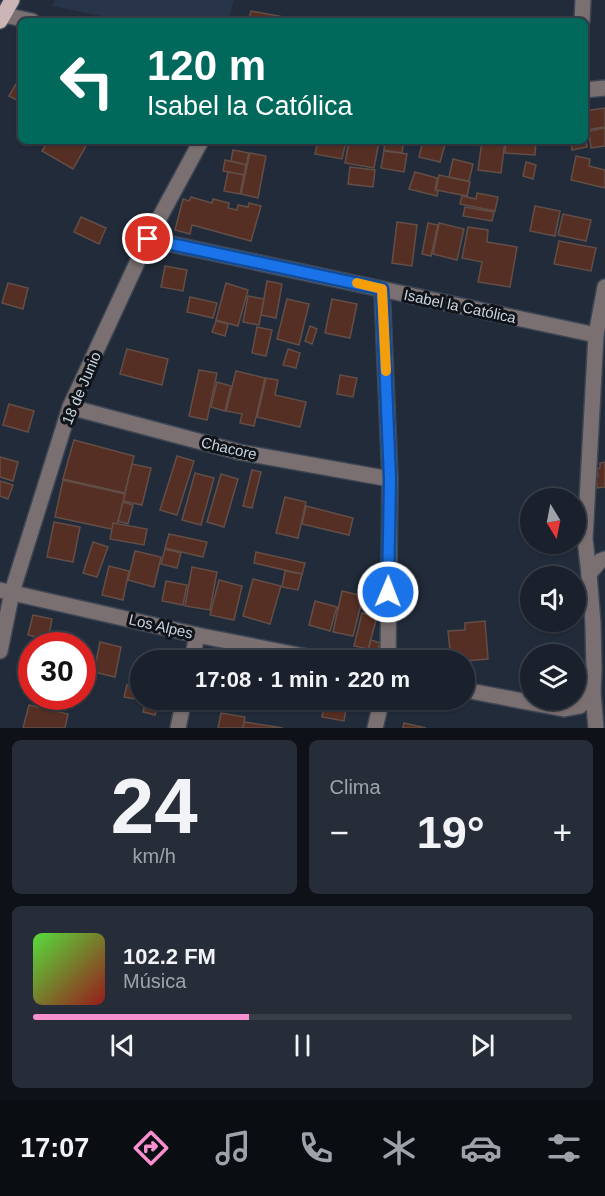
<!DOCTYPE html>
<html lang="es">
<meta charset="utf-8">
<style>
body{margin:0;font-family:Helvetica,sans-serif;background:#272d38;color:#f1f3f6;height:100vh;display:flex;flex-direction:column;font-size:22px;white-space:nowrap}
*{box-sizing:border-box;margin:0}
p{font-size:20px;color:#9fa3a9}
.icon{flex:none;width:33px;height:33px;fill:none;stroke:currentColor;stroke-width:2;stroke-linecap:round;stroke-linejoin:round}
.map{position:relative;height:728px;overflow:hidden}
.details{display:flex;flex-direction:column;gap:12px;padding:12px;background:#0e1218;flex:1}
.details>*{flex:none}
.hud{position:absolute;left:18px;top:18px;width:570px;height:126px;border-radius:9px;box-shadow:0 2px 4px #0004,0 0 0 2px #383e48;background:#00695c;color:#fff;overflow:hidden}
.needle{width:39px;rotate:170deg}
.fabs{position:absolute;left:520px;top:488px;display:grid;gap:12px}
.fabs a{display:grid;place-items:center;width:66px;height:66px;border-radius:50%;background:#1a202c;box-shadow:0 2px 4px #0004,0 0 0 2px #383e48;font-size:30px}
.speed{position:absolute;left:18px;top:632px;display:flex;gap:12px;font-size:30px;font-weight:700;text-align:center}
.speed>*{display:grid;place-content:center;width:78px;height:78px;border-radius:50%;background:#1a202c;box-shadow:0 2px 4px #0004,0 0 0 2px #383e48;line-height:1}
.speed .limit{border:9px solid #d22;background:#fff;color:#111}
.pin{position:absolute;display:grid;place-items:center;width:51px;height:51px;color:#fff;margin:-26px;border:3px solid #fff;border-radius:50%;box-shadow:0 2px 6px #0007}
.me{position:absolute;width:66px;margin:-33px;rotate:1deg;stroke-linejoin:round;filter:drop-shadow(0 0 4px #0008)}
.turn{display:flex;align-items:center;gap:21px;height:126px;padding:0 30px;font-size:27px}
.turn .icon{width:78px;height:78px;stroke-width:2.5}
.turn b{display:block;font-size:42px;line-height:51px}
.big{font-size:45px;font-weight:600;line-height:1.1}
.details .card{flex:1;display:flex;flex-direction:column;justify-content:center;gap:9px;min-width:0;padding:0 21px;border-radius:9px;background:#272d38}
.details .dial{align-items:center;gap:0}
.dial b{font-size:78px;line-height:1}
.song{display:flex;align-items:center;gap:18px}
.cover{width:72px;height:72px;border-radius:9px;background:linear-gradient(135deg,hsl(110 70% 55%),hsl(0 70% 35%))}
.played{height:6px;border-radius:3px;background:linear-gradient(90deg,#f790cd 40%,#383e48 40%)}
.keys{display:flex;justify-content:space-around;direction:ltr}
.heat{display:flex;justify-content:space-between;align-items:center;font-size:33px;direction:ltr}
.details .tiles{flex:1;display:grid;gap:12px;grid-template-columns:1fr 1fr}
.card:last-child{grid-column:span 2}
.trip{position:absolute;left:130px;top:650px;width:345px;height:60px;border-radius:30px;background:#1a202c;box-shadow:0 2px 4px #0004,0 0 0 2px #383e48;font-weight:600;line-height:60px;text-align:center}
.tab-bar{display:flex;height:96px;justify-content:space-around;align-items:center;background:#0a0d12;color:#9fa3a9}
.tab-bar .icon{width:42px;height:42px}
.tab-bar .on{color:#f790cd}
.tab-bar b{font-size:27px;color:#f1f3f6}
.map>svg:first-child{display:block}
.built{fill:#283549}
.building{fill:#552f23;stroke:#634e47;stroke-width:1.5}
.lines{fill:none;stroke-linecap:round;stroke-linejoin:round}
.minor-casing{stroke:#3d4654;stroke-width:18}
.major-casing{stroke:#3d4654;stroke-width:18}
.minor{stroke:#7b7071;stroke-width:15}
.major{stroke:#ccb5b6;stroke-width:15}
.route-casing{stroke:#114b97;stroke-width:15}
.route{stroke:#1a73e8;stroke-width:10}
.slow{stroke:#f59e0b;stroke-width:10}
.labels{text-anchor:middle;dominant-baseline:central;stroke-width:6;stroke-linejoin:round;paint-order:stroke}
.street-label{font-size:15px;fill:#ccd2dc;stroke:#0f141a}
</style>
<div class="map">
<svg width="605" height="728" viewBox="0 0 605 728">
<rect width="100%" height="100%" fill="#222b3a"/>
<polygon class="built" points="55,0 234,0 228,21 127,21 52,6"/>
<g class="building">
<polygon points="251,11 305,21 248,21"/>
<polygon points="16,84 21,87 21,102 9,96"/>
<polygon points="605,108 605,127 585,130 585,111"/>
<polygon points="605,128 605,146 591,148 589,131"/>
<polygon points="585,132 587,147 572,150 571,141 585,141"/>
<polygon points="48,141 76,141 86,146 73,169 42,151"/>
<polygon points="259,141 281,141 280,145"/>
<polygon points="318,141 346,141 342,159 315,154"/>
<polygon points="349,141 379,142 374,168 345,163"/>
<polygon points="385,141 404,141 402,153 384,150"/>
<polygon points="423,141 446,141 440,162 419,157"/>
<polygon points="482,141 505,141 501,173 478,170"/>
<polygon points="506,141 536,141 535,155 505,153"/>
<polygon points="233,150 249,153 246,165 231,161"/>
<polygon points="384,151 407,154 404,172 381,168"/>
<polygon points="250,153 266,156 258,198 241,194"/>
<polygon points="576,156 590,159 589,166 605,170 605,188 571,180"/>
<polygon points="453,159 473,164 469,181 449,177"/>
<polygon points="225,160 246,165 244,175 223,171"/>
<polygon points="526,162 536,165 533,179 523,176"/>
<polygon points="350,167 375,170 373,187 348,184"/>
<polygon points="228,172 244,175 240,194 224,191"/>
<polygon points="415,172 437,178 435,190 438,191 437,196 409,189"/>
<polygon points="439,175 470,182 467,196 436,190"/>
<polygon points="477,193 498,197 495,211 460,204 462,196 476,199"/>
<polygon points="191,197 212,203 213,199 229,203 228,208 237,210 238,205 248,207 249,203 261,206 251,241 192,225 190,234 175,230 183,199 189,201"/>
<polygon points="535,206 560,211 555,236 530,231"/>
<polygon points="465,207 494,212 492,221 463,216"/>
<polygon points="563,214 591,220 586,241 558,235"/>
<polygon points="81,217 106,228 99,244 74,232"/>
<polygon points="397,222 417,225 412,266 392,263"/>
<polygon points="428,223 438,225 431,256 422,254"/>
<polygon points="439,223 464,229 457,260 433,254"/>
<polygon points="468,227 488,230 487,242 517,247 510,287 478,282 482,262 462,258"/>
<polygon points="559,241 596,248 591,271 554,264"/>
<polygon points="165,266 187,270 183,291 161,287"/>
<polygon points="267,281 282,284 276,318 261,315"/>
<polygon points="8,283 28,288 23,309 2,303"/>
<polygon points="226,283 248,290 238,326 216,320"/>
<polygon points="248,296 264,299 259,325 243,322"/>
<polygon points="190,297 217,303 213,318 187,312"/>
<polygon points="287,299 309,304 299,345 277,339"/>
<polygon points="332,299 357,304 350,338 325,333"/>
<polygon points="216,321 228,324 225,336 212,332"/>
<polygon points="310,326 317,329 312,344 305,341"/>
<polygon points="257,327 272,330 266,356 252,353"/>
<polygon points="127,349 168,359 162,385 120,374"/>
<polygon points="288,349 300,353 296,368 283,365"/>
<polygon points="199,370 217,373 207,420 189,416"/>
<polygon points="236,371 265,378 254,426 240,423 242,414 226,411"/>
<polygon points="340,375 357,378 353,397 337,394"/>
<polygon points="266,378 278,380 275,395 306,402 300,427 257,417"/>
<polygon points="217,382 231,386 225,411 211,407"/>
<polygon points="9,404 34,411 28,432 3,425"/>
<polygon points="74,440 134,456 125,493 63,479"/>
<polygon points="177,456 194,461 177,515 160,510"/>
<polygon points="0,457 18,462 13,481 0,477"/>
<polygon points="605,462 605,487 597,488 596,476 598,476 597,469 600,468 600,463"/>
<polygon points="132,464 151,468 142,505 123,501"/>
<polygon points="252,470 261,472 252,508 243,506"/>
<polygon points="195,473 214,478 201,525 182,520"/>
<polygon points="221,474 238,479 224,527 207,522"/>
<polygon points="63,480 125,494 116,530 55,517"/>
<polygon points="0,481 13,485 8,499 0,496"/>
<polygon points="285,497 306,502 298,538 276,533"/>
<polygon points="123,502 133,505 128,524 118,521"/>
<polygon points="306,506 353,518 349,535 302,524"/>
<polygon points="54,522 80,527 73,562 47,557"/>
<polygon points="113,523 147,529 144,545 110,539"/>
<polygon points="169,534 207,542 203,557 165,548"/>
<polygon points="93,542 108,547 97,577 83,573"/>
<polygon points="165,549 181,553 177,568 161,564"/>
<polygon points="135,551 161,557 154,587 128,580"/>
<polygon points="256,552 305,563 302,574 254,563"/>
<polygon points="109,566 129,571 123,600 102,595"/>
<polygon points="192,567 217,572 210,610 185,606"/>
<polygon points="285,571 302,574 298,590 282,587"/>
<polygon points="253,579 281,586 270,624 243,616"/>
<polygon points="219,580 242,586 234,620 210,615"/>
<polygon points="166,581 187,585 183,605 162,601"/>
<polygon points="342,591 363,596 353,636 333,632"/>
<polygon points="315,601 337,607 330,631 309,625"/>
<polygon points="362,613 377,617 368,649 354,646"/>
<polygon points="33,615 52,619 48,640 28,635"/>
<polygon points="485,621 488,659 465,661 451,660 448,631 465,630 465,623"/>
<polygon points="56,632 64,634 61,645 53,645"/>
<polygon points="371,640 380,643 375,660 366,658"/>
<polygon points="100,642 121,647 115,677 94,672"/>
<polygon points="27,656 32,657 32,672 24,670"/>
<polygon points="127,685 141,688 141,699 169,699 167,706 158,704 155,715 143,712 146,701 124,697"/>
<polygon points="325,700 347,703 344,721 322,717"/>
<polygon points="29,705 68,714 65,728 23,728"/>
<polygon points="221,713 245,717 243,728 218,728"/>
<polygon points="244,722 283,728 243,728"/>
<polygon points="404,723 426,728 403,728"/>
</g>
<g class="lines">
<defs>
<g id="minor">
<polyline points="4,15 32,21"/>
<polyline points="582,21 583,0"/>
<polyline points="585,90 605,88"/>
<polyline points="148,239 596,335"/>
<polyline points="382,289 390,479 388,660"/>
<polyline points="70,407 239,452 390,479"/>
<polyline points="589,574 600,561 605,559"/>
<polyline points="0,590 197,635 323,660"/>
<polyline points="0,651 12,592 70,407 148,239 201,141"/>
<polyline points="192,660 197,635"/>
<polyline points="465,690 564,709 580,706 593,692"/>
<polyline points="178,728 184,699"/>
<polyline points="375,728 382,699"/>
<polyline points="596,728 593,692 594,670 593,623 589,574 585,539 596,335 605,287"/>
</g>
<polyline id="major" points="0,21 12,0"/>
</defs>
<use href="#minor" class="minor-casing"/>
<use href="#major" class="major-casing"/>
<use href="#minor" class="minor"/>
<use href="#major" class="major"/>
</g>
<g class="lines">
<defs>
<polyline id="route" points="148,239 382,289 390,479 388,592"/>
</defs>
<use href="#route" class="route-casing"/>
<use href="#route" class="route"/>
<polyline class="slow" points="357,283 382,289 386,371"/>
</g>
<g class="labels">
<g class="street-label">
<text transform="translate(460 306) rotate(12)">Isabel la Católica</text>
<text transform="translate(81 388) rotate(-67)">18 de Junio</text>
<text transform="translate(229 448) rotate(13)">Chacore</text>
<text transform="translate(161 626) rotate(13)">Los Alpes</text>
</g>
</g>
</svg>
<div class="fabs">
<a><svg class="needle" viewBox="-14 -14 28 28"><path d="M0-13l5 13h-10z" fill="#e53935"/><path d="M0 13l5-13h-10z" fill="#9fa3a9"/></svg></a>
<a><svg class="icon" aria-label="sound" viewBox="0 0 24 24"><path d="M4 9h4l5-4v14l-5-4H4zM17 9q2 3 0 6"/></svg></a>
<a><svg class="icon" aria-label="layers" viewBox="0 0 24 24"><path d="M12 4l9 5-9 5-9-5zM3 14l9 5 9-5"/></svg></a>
</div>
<div class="speed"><div class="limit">30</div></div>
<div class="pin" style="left:148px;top:239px;background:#d93025"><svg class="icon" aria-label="arrive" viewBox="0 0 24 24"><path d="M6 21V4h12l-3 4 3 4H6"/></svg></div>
<svg class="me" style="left:388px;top:592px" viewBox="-20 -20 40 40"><circle r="17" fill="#1a73e8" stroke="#fff" stroke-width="3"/><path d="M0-11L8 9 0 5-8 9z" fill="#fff"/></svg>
<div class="trip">17:08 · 1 min · 220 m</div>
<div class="hud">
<div class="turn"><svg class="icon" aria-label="left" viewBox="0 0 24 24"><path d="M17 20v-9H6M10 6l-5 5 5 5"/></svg><div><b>120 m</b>Isabel la Católica</div></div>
</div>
</div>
<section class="details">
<div class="tiles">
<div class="card dial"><b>24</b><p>km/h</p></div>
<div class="card"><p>Clima</p>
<div class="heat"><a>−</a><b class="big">19°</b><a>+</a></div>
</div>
<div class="card">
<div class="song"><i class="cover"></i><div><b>102.2 FM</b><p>Música</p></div></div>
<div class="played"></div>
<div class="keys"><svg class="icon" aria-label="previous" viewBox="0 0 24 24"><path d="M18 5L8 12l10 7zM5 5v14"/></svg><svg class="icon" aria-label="pause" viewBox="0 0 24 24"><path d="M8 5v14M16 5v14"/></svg><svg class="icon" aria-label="next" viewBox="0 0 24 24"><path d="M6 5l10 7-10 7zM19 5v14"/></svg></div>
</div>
</div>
</section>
<nav class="tab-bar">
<b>17:07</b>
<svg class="icon on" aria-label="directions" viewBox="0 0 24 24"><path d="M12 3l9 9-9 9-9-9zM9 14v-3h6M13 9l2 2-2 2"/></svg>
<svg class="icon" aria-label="music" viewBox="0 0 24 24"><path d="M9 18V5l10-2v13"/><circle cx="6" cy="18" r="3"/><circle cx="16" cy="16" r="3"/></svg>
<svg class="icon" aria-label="phone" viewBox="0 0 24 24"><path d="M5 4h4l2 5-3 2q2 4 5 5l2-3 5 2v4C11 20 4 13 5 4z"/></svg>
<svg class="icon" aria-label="climate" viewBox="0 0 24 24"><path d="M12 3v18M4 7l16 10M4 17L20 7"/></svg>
<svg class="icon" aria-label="car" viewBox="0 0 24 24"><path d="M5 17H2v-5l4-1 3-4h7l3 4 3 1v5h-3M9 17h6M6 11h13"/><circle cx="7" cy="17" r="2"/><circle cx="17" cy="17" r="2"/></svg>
<svg class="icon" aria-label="filters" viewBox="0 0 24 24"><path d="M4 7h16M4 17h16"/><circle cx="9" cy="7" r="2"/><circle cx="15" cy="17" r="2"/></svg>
</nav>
